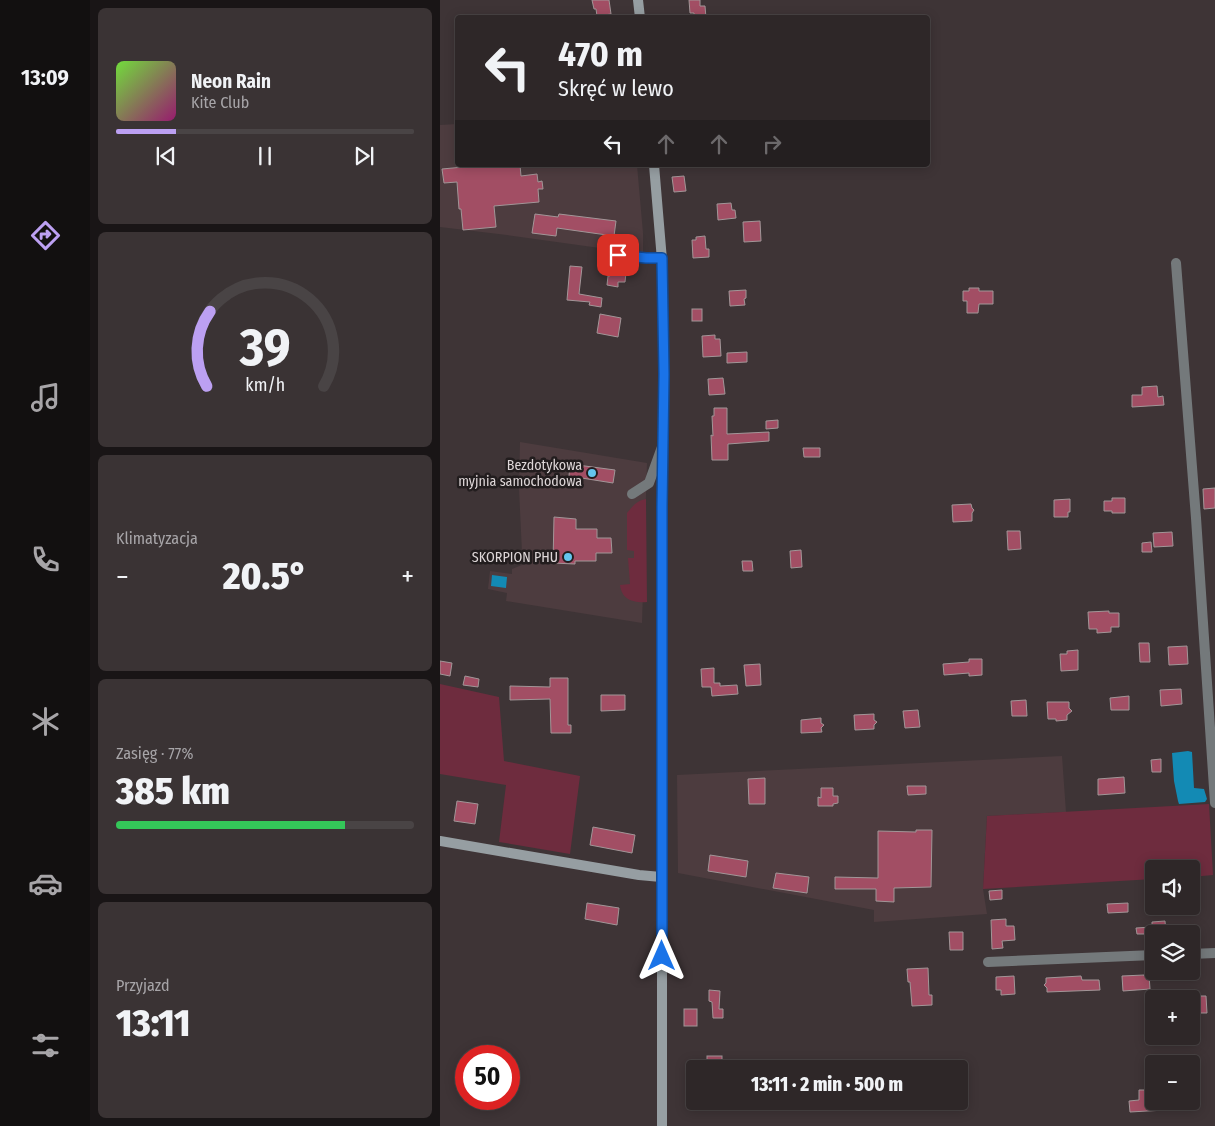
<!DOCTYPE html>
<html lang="pl">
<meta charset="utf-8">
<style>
body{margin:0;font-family:"Fira Sans Condensed",sans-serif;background:#3a3334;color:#f1f3f6;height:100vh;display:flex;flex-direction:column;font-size:19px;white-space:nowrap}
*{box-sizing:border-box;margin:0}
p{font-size:16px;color:#a7a5a8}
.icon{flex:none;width:28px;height:28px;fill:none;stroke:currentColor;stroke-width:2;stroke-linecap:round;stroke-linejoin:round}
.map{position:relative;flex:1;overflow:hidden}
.panel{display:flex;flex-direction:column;gap:8px;padding:8px;background:#191516;width:350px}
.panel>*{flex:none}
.hud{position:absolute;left:15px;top:15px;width:475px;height:152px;border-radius:5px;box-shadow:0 2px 12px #0003,0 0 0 1px #494445;background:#2e2728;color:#f1f3f6;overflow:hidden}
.tools{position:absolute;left:705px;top:860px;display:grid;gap:10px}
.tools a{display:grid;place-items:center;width:55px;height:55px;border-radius:5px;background:#2e2728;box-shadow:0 2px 12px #0003,0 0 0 1px #494445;font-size:25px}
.speed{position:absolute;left:15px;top:1045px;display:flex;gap:10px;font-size:25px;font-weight:700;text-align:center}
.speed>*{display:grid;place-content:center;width:65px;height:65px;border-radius:50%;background:#2e2728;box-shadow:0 2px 12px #0003,0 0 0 1px #494445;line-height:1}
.speed .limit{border:8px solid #d22;background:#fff;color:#111}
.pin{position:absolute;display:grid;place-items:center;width:42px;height:42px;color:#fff;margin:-21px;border-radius:10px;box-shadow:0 2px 8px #0006}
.me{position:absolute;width:55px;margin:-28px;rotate:0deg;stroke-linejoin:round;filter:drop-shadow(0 0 4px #0008)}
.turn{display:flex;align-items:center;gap:18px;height:105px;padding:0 20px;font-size:22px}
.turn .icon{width:65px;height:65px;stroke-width:2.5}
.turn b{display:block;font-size:35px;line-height:42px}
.lanes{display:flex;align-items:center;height:48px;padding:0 20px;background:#0003;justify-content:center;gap:25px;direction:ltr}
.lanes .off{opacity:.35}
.big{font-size:38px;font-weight:800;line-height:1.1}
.panel .card{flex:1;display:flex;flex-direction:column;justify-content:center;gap:8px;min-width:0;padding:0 18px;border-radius:8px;background:#3a3334}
.panel .dial{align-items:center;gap:0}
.dial svg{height:130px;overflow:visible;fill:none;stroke:#494445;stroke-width:7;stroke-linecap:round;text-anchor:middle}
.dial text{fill:#f1f3f6;stroke:none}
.song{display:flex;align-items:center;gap:15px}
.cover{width:60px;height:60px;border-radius:8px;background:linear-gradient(135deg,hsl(100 70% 55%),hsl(320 70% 35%))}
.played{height:5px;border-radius:2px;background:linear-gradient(90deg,#bca0f2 20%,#494445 20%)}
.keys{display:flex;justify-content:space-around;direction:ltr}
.heat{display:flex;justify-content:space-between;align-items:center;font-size:28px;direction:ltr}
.charge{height:8px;border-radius:4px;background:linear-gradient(90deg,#34c759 77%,#494445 0)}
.trip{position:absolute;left:246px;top:1060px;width:282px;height:50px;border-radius:5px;background:#2e2728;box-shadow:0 2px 12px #0003,0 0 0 1px #494445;font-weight:800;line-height:50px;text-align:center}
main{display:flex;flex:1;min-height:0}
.tab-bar{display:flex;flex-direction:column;width:90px;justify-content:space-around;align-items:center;background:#121010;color:#a7a5a8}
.tab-bar .icon{width:35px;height:35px}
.tab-bar .selected{color:#bca0f2}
.tab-bar b{font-size:22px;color:#f1f3f6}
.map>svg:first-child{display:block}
.built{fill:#4d3c3f}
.green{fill:#6e2c3e}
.water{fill:#138ab4}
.building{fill:#a24e64;stroke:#a29698}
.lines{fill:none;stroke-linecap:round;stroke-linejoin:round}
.street{stroke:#74797b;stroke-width:10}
.secondary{stroke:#969ea2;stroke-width:10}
.route-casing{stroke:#114b97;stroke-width:12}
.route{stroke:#1a73e8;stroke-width:9}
.poi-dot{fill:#65c5ee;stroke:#221d1e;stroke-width:2}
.labels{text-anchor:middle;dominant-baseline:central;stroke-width:5;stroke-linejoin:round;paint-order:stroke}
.poi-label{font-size:14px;fill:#ded7d8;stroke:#221d1e;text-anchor:end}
</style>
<main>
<nav class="tab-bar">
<b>13:09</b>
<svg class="icon selected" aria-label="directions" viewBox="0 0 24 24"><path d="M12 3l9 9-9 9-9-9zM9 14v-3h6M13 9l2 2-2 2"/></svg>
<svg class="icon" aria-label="music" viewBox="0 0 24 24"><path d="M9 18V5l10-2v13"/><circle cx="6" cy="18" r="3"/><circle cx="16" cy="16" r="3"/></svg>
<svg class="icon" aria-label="phone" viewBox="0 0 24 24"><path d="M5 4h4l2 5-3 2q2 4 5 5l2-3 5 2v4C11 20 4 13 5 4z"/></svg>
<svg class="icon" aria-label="climate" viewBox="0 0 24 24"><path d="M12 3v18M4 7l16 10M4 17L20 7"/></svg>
<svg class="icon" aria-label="car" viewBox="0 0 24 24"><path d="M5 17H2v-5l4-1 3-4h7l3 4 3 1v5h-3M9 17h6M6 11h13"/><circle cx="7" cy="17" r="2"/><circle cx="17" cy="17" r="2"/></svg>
<svg class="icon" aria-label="filters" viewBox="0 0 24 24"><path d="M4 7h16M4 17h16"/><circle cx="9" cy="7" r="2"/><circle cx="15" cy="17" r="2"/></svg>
</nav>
<section class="panel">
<div class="card">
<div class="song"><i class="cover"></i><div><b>Neon Rain</b><p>Kite Club</p></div></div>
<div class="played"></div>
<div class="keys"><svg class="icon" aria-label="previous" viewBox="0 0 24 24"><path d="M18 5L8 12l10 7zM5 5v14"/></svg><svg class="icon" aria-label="pause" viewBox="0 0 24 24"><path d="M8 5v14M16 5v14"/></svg><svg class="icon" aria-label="next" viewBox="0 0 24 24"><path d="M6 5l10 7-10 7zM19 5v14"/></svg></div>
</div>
<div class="card dial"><svg viewBox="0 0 100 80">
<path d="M14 69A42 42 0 1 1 86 69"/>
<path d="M14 69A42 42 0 0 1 16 23" stroke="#bca0f2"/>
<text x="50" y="56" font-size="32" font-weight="700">39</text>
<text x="50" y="72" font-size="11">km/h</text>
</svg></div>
<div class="card"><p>Klimatyzacja</p>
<div class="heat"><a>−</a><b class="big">20.5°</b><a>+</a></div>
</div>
<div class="card"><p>Zasięg · 77%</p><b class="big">385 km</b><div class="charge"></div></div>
<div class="card"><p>Przyjazd</p><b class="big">13:11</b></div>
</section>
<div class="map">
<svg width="775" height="1126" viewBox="0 0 775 1126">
<rect width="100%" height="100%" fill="#3e3436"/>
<g class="built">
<polygon points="17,124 18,165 197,165 203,233 203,254 67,235 0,227 0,125"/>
<polygon points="80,442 207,463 202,623 66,601 67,593 48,589 50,571 72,574 72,569 87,563 88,553 82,553 79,488"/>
<polygon points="622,756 626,812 547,816 543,889 547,914 434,922 434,910 238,873 237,775"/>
</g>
<g class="green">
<path d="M206 499 207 602C193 603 182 600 180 585L190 584 188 558H194V551L187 550V513C194 505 196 501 206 499Z"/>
<polygon points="0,684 59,697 64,761 140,776 130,854 59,842 66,785 0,774"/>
<polygon points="769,804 773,875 751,877 751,869 714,869 714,879 543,889 547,816"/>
</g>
<g class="water">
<polygon points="52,575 67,577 66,588 51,586"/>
<polygon points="748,751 752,752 754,788 764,789 767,799 765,802 739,804 738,801 734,781 732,753"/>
</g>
<g class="building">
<polygon points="152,0 169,0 171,14 157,16 156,9 154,9"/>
<polygon points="249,0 260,0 260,6 265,6 266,18 254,18 254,13 250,13"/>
<polygon points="45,165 80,165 81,176 97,174 98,182 102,181 103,189 98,189 99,202 54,206 56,227 23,230 21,209 19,209 17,182 4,183 2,169"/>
<polygon points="244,176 246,191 234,192 232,177"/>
<polygon points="291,203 292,210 295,210 296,218 278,220 277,204"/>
<polygon points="95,214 118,217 119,214 176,221 174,236 117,228 116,236 92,233"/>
<polygon points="320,221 321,241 304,242 303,222"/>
<polygon points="265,236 266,249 269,249 269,257 253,258 252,240 256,240 256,237"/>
<polygon points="130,266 142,267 139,294 162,298 161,307 149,305 150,302 127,300"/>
<polygon points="171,271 186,273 185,282 178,282 178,287 167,285 168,276 170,276"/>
<polygon points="529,288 539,288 539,291 553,291 553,304 539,304 538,313 527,313 527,301 523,301 523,291 529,291"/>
<polygon points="306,290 306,298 304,299 305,305 290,306 289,291"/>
<rect x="252" y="309" width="10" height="12"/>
<polygon points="160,314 181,318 178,337 157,333"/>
<polygon points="275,335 275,339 280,339 281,356 263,357 262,336"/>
<polygon points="307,352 307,362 287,363 287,353"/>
<polygon points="283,378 285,394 269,395 268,379"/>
<polygon points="717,386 718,397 723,396 724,405 692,407 692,395 702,395 702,387"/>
<polygon points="274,408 287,408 287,434 329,432 329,441 288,444 288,460 272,460 271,435 273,436 272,416 274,416"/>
<polygon points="338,420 338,428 326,429 326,421"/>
<polygon points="363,448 380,448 380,457 364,457"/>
<polygon points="130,464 175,470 173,483 129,476"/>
<polygon points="775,488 775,508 764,509 763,489"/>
<polygon points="672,498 685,498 685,513 672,513 672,511 664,511 664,501 672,501"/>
<polygon points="630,499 630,512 628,512 628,517 614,517 614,500"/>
<polygon points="531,504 532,508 534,510 532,513 532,521 513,522 512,505"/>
<polygon points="114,517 136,519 136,529 157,529 157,538 171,538 172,553 156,553 156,561 135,561 135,564 113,563"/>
<polygon points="567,531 580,531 581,549 568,550"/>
<polygon points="732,532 733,546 714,547 713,533"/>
<polygon points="711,542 712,552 702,552 702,543"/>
<polygon points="361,550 362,567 351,568 350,551"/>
<polygon points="302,561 312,561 313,571 303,571"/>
<polygon points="669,611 669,613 679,613 679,627 671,627 671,632 657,633 657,629 649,629 648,612"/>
<polygon points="699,643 709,643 710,662 700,662"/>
<polygon points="747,646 748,664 729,665 728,647"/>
<polygon points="638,650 638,670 621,671 620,654 627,654 627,651"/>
<polygon points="529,659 542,659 542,675 529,676 529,673 504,675 503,664 529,662"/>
<polygon points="0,661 12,663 10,676 0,674"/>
<polygon points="320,664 321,685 306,686 304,665"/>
<polygon points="274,668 274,683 280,683 280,686 297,685 298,694 272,696 271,687 262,687 261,669"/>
<polygon points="25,676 39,679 38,687 23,685"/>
<polygon points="110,678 128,678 128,725 131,725 131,733 111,733 110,699 70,700 70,686 110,687"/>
<polygon points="741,689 742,704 721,706 720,690"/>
<polygon points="161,695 185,695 185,710 161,711"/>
<polygon points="689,696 689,710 671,710 670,698"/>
<polygon points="586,700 587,716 572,716 571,701"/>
<polygon points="607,702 629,702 629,708 632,711 627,715 627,720 616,721 616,719 608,719"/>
<polygon points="478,710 480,727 465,728 463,711"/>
<polygon points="434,714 434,720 437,722 434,725 434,729 415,730 414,715"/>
<polygon points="381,718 381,723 384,725 381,728 382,732 361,733 361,720"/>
<polygon points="721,759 721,772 712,772 711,760"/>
<polygon points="684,777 685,793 658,795 658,779"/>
<polygon points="325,778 325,804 309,804 308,779"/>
<polygon points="467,786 486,786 486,794 468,795"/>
<polygon points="381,788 393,788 393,796 398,796 398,803 393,804 393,806 378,806 378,797 381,798"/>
<polygon points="17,801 38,804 35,824 14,821"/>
<polygon points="153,827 195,835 192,853 150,845"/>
<polygon points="476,830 492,830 491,887 454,888 454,902 436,901 436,889 395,889 395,877 438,878 438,831 476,832"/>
<polygon points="270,855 308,861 306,877 268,871"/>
<polygon points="336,873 369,877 367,893 333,888"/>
<polygon points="562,890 562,899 550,900 549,891"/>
<polygon points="147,903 179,908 177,925 145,919"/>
<polygon points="688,903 688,912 668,913 667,904"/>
<polygon points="566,919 566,926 574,926 575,940 562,941 563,948 552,949 551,920"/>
<polygon points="725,921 726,934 697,934 696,928 712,927 712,922"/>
<polygon points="509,932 523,932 523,950 510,950"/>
<polygon points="488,968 489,995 492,995 492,1005 472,1006 470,982 468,982 467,969"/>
<polygon points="704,975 704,976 709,975 710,989 683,991 682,976"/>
<polygon points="574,976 575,994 561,995 561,990 556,990 556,977"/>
<polygon points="641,976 642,980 659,980 660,990 607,992 607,988 604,985 606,983 606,978"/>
<polygon points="269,990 280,991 279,1009 283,1009 283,1018 273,1018 272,1002 269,1001"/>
<polygon points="752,996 766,996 767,1013 753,1013"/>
<rect x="244" y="1009" width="13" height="17"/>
<rect x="267" y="1056" width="15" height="13"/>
<polygon points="699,1090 714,1090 714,1101 724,1101 725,1110 690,1112 689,1101 699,1100"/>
</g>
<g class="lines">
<g class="street">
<polyline points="164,253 206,258 221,258"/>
<polyline points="736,263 756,518 775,803"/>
<polyline points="192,494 209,483 222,447"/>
<polyline points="751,954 775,953"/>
<polyline points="548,962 714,955"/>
</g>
<g class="secondary">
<polyline points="198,0 200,18"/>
<polyline points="214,165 222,260 224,373 222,505 222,1126"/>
<polyline points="0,841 199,875 221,877"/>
</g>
</g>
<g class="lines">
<defs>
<polyline id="route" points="178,255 206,258 222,258 222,260 224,374 222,506 222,956"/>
</defs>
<use href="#route" class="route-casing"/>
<use href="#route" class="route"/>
</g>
<g class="poi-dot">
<circle cx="152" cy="473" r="5"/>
<circle cx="128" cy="557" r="5"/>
</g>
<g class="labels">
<g class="poi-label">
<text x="142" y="465">Bezdotykowa<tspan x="142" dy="16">myjnia samochodowa</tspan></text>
<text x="118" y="557">SKORPION PHU</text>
</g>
</g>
</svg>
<div class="tools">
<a><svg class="icon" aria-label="sound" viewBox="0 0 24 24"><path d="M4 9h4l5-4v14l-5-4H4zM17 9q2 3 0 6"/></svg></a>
<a><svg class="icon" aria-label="layers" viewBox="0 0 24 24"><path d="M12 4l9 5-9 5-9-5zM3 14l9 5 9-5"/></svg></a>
<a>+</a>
<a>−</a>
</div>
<div class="speed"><div class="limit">50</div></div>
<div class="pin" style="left:178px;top:255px;background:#d93025"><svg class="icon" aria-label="arrive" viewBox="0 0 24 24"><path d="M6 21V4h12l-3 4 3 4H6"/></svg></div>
<svg class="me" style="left:222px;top:956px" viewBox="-20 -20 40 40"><path d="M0-17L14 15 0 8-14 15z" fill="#1a73e8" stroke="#fff" stroke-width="4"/></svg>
<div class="trip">13:11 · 2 min · 500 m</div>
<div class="hud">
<div class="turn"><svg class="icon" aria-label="left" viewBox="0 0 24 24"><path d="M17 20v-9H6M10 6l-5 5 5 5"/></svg><div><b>470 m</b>Skręć w lewo</div></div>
<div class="lanes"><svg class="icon" aria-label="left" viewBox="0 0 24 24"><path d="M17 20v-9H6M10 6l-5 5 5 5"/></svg><svg class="icon off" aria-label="ahead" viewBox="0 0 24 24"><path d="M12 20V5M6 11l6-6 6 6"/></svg><svg class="icon off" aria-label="ahead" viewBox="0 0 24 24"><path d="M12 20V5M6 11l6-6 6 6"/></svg><svg class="icon off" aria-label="right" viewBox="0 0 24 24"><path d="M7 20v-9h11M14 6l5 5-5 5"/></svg></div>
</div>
</div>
</main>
